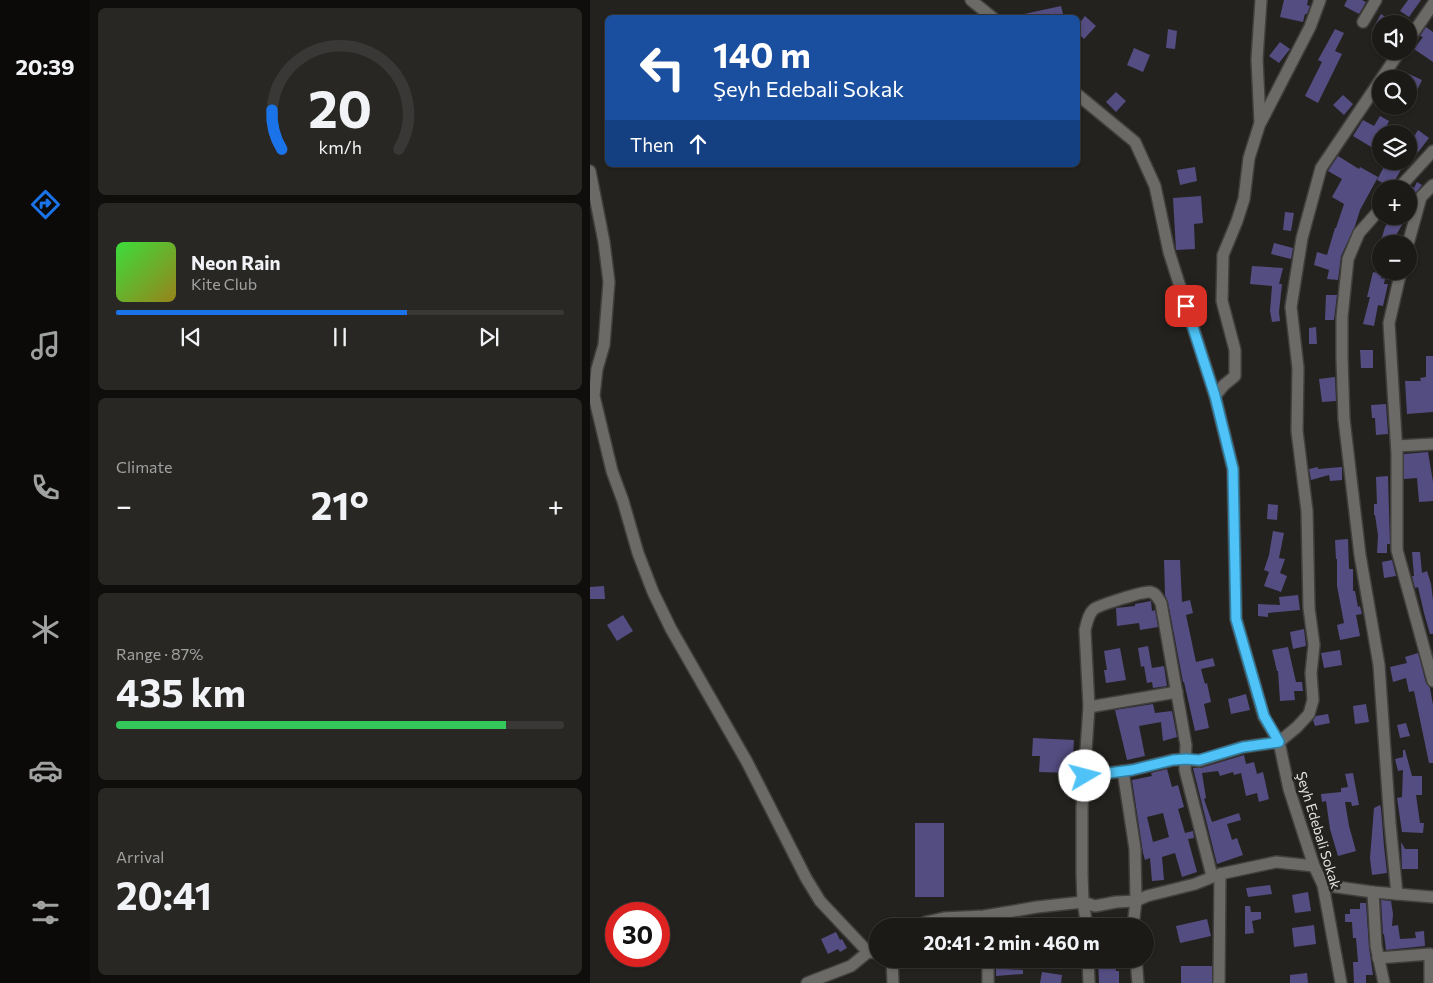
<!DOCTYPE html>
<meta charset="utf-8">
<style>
body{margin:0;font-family:Commissioner,sans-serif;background:#282724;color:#f1f3f6;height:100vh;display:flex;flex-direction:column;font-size:19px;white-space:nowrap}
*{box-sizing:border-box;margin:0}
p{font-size:16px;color:#a0a1a1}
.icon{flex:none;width:28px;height:28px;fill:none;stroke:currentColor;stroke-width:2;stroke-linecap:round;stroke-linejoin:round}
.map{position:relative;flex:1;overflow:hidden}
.panel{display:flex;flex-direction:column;gap:8px;padding:8px;background:#0f0e0d;width:500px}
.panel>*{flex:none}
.banner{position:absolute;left:15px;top:15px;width:475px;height:152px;border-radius:8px;box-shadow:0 1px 4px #0004,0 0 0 1px #393836;background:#1a4fa0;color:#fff;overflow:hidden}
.tools{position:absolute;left:782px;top:15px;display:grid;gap:10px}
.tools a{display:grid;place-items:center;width:45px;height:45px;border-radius:50%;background:#1b1a17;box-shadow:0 1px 4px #0004,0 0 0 1px #393836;font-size:25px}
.speed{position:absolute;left:15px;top:902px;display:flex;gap:10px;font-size:25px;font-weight:700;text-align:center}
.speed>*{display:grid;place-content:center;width:65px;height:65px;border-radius:50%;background:#1b1a17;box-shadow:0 1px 4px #0004,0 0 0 1px #393836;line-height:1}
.speed .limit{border:8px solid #d22;background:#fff;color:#111}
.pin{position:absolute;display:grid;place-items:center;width:42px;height:42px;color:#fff;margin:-21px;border-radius:10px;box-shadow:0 2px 8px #0006}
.me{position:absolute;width:55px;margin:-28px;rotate:82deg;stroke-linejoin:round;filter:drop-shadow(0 0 4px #0008)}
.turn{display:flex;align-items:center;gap:18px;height:105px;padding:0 25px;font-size:22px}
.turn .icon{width:65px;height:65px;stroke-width:2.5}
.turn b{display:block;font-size:35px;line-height:42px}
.then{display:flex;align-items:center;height:48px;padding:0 25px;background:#0003;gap:10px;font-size:19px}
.big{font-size:38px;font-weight:700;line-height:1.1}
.panel .tile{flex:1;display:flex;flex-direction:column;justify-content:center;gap:8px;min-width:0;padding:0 18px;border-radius:8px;background:#282724}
.panel .dial{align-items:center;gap:0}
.dial svg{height:130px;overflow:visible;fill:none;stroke:#393836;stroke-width:7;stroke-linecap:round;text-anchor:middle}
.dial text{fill:#f1f3f6;stroke:none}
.song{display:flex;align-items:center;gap:15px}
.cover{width:60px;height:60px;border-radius:8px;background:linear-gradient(135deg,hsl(120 70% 55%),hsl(50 70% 35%))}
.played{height:5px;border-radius:2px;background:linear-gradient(90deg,#1a73e8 65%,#393836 65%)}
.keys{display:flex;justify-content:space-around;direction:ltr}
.heat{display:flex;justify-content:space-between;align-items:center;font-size:28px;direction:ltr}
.charge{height:8px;border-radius:4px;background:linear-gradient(90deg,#34c759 87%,#393836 0)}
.trip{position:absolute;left:279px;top:918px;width:285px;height:50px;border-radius:25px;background:#1b1a17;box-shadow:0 1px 4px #0004,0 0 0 1px #393836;font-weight:700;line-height:50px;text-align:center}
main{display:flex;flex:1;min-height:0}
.tabs{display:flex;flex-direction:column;width:90px;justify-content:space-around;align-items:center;background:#0b0a09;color:#a0a1a1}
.tabs .icon{width:35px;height:35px}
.tabs .active{color:#1a73e8}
.tabs b{font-size:22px;color:#f1f3f6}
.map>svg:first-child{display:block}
.building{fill:#544d81;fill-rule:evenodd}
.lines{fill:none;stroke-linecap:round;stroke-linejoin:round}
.minor-casing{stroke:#413f3d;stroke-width:14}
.minor{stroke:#6c6a67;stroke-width:11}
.route-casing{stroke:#337fa1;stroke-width:12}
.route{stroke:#4fc3f7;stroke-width:9}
.labels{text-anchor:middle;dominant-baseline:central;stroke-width:5;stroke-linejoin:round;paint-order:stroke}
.street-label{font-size:14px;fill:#e5e4e2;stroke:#24221f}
</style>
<main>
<nav class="tabs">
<b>20:39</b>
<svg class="icon active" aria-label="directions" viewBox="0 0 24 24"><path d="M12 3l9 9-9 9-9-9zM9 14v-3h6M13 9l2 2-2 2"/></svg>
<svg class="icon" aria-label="music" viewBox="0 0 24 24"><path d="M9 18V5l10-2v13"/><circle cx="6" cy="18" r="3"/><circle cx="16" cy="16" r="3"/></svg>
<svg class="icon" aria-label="phone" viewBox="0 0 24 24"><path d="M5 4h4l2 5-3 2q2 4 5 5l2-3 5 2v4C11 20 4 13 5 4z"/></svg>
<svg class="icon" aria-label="climate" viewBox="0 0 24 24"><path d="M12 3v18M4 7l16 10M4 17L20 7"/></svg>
<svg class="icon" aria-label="car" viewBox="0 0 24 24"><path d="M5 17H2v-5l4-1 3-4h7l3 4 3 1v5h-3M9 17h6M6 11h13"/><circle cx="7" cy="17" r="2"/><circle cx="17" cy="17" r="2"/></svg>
<svg class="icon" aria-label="filters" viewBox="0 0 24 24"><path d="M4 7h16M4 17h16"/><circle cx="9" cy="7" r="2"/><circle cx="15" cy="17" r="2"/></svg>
</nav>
<section class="panel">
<div class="tile dial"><svg viewBox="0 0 100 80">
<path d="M14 69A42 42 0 1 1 86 69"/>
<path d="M14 69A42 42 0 0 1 8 45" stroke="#1a73e8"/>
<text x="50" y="56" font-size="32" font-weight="700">20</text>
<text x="50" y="72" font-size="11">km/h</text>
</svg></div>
<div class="tile">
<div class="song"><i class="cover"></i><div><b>Neon Rain</b><p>Kite Club</p></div></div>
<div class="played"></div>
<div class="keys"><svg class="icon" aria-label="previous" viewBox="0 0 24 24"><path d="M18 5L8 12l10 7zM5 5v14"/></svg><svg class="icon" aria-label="pause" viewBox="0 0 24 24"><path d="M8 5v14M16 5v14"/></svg><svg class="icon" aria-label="next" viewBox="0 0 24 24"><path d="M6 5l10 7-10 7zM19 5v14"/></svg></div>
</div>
<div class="tile"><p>Climate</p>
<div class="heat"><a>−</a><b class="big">21°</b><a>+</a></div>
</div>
<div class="tile"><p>Range · 87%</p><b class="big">435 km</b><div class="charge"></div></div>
<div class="tile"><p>Arrival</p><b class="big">20:41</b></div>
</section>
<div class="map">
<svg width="843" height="983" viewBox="0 0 843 983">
<rect width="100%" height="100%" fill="#24221f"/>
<g class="building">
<polygon points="694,0 718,0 717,5 720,6 717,14 715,14 713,22 690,17"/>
<polygon points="757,0 772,0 776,2 769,14 754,6"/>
<polygon points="818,0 831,0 819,17 810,11"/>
<polygon points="471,6 474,18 434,18 434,14"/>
<polygon points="791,14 806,24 791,24 791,36 782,30"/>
<polygon points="495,16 506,26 494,39 488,33 488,25"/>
<polygon points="836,27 843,32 843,62 824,49 833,37 830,36"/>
<polygon points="578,29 587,31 585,49 576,48"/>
<polygon points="745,29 754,33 745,51 752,54 728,103 715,96 732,62 728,60"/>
<polygon points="690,42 700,49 689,63 679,56"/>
<polygon points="544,48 560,55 553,72 537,65"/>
<polygon points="819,74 832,80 819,107"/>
<polygon points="526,92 536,101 526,112 516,102"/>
<polygon points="753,95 763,104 754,115 743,105"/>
<polygon points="790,116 799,121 797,125 808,134 791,134 783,148 763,136 773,120 784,126"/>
<polygon points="828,130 839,138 819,164 819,145"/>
<polygon points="748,156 769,169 770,167 788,177 770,210 765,226 751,256 748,280 737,279 739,270 724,265 727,252 737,255 745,228 746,228 754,204 742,197 752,179 738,171"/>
<polygon points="797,161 816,161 801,187 787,180"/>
<polygon points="605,167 607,181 590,185 587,170"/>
<polygon points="827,182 832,185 824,195 819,213 819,188 821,186 824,188"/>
<polygon points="611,196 613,223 604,224 605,249 586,250 583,198"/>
<polygon points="695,212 704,213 701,231 693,230"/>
<polygon points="802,216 817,216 801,244 790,244 795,227"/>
<polygon points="684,243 703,248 701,259 681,254"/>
<polygon points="662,266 693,268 689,284 692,284 689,312 690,321 682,322 680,311 682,286 660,284"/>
<polygon points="783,272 792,274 791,278 795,279 794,284 798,284 793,306 788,305 784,326 773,324 780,297 777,297"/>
<polygon points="736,295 747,295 744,320 735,320"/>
<polygon points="726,327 727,344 719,344 719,328"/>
<polygon points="770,350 783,350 783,368 771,368"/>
<polygon points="836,356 843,356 843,412 817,414 815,381 831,381 830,378 836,377"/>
<polygon points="745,377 746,401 732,402 729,379"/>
<polygon points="796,404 798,434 786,435 785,418 782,418 781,405"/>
<polygon points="838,452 843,482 843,501 829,502 827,478 814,479 814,454"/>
<polygon points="728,467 728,469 752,467 752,480 740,481 739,475 721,480 719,469"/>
<polygon points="798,476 800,544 797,544 797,553 787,553 788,535 785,515 784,515 784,504 787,504 786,477"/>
<polygon points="678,504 688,505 687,520 677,519"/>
<polygon points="683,531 694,533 689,558 695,559 690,573 697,576 691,592 674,586 679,572 674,570 679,555"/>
<polygon points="758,539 759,569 763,569 763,591 765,591 768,607 770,606 772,614 766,615 770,636 750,640 747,625 754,623 747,586 747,559 746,559 745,540"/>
<polygon points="822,552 830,552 832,573 837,571 841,584 843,600 843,634 840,634 834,613 828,587 825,588 822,576 824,576"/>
<polygon points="574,560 590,560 592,602 600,600 603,613 596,615 606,662 623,658 625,666 611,669 615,684 617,683 621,702 614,704 619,728 605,731 594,682 593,682 578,602 575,595"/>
<polygon points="802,560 806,576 794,578 792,562"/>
<polygon points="14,586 15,599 0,599 0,587"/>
<polygon points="708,595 710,610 678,613 678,617 668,616 668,604 690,605 689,597"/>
<polygon points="561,601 562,611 565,610 568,627 550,630 549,623 527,626 526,608 545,606 545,604"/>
<polygon points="33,615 43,631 27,641 17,625"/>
<polygon points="714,629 716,646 703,649 700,632"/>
<polygon points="558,646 562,668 574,666 577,686 563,688 562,682 557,683 554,666 551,667 548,648"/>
<polygon points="698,647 706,682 712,682 713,691 704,691 705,700 690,701 688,671 687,671 682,650"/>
<polygon points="530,648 536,680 516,683 514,670 517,670 514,651"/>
<polygon points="750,650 752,665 734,668 731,653"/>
<polygon points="828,653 836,683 840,688 843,705 843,763 839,763 824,691 819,692 816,678 803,682 800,667 817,663 815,657"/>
<polygon points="656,694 660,710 641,714 638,699"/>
<polygon points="563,704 565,713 582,711 587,737 573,741 571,722 549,726 555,756 537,760 525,710"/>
<polygon points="776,704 779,722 765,724 763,706"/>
<polygon points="738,714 740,723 725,726 723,720 726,716"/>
<polygon points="816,723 820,736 810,738 807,725"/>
<polygon points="443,738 484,740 482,773 449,772 450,756 442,756"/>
<polygon points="813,750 815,750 822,776 832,776 832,795 826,795 830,823 834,823 833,833 812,832 807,798 812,797 813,770 808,771 805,759 813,757"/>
<polygon points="654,755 656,764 664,762 667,774 673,772 679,799 669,802 667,793 656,796 651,773 644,775 643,772 630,776 628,771 612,773 616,798 614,799 622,822 649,813 651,820 637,824 642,840 647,838 653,855 627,864 603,768 611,768"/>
<path d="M577 769 582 787 588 785 594 807 588 809 595 833 603 831 604 838 598 839 607 872 592 877 585 853 572 857 574 880 562 881 560 858 555 860 553 853 542 780 562 776 561 773ZM573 813 579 837 563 842 557 817Z"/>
<polygon points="763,773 769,805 762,806 761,802 755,802 759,826 766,851 748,856 740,829 736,801 732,802 731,794 751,792 751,788 758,787 755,774"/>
<polygon points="790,805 791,808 794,846 797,873 782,875 780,858 784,808"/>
<rect x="325" y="823" width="29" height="74"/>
<polygon points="811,842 815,849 828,849 828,869 812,869"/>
<polygon points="680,885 682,894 658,897 656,888"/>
<polygon points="718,892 721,911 705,913 702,895"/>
<polygon points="791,900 801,901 803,914 802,926 808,925 810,939 826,938 825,932 834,931 835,946 796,950 794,934 793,934"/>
<polygon points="770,903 776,903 779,947 783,975 776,975 776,983 764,983 763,962 768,962 766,938 763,938 762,922 755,922 755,914 760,914 760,909 770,909"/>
<polygon points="655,906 660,906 661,912 671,912 671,919 662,921 664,933 655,934"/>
<polygon points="446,917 446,926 426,926 426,918"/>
<polygon points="617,919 621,936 590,943 586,926"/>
<polygon points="724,925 726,944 704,947 702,928"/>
<polygon points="246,932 250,940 252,939 257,948 250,952 248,949 238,954 231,939"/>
<polygon points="508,959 525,959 526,971 529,971 529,983 509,983"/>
<polygon points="415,960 415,969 433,970 433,974 406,976 406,961"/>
<rect x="591" y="966" width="31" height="17"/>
<polygon points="452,972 472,975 471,983 450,983"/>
<polygon points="717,973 718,983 700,983 700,975"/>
</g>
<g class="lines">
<defs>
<g id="minor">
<polyline points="381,0 403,18"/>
<polyline points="773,22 786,0"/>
<polyline points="819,39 843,4"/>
<polyline points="488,95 545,142 565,186 579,252 625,396 643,469 646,619 674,717 689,742 699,789 724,866 733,885 751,983"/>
<polyline points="671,122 720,27 730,0"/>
<polyline points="0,171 14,242 19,282 14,345 7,369 4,396 22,471 33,501 48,553 63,592 81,629 157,762 216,878 230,901 278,952 288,953"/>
<polyline points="808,189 843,151"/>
<polyline points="791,208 769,233 758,259 752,317 752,358 754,419 770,555 789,665 800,823 807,894"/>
<polyline points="818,244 831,197 843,185"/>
<polyline points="811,271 799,323 807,454 807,550 843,681"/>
<polyline points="625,396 634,385 645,376 645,350 632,301 633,255 647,221 654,199 659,158 670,123 667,59 671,0"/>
<polyline points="807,446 843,444"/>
<polyline points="499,707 587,692"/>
<polyline points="533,771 545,849 546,901 543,926"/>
<polyline points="495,776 542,770 583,760 596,759 609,761 653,747 689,742 707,727 719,714 723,700 721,673 724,645 719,608 717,511 707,431 708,368 701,307 712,238 731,168 810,51"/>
<polyline points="733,885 783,892 843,897"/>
<polyline points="783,892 786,946 794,983"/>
<polyline points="328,926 336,922 354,918 394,916 447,907 493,902 505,906 526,902 546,901 557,896 605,884 630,874 686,862 724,866"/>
<path d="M497 926 493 902 492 874V808L499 707 495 630C497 623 498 614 504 609 510 605 553 591 560 592 566 593 568 598 571 603L596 745 595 770 622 876"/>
<polyline points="788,958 840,954 840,983"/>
<polyline points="302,959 303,983"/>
<polyline points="398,959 398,983"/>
<polyline points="498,959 499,983"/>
<polyline points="546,959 548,983"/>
<polyline points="217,983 261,966 278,952"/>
<polyline points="629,983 630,874"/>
</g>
</defs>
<use href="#minor" class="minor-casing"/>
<use href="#minor" class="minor"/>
</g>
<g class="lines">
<defs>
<polyline id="route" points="495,776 542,770 583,760 596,759 609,760 653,747 689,742 674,716 646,619 643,469 625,396 596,306"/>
</defs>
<use href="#route" class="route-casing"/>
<use href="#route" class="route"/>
</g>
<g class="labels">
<g class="street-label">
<text transform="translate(729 830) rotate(73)">Şeyh Edebali Sokak</text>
</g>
</g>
</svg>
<div class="tools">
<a><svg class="icon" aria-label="sound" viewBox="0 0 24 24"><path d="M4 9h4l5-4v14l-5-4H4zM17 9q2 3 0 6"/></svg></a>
<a><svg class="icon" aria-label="search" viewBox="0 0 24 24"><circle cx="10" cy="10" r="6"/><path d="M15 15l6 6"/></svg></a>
<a><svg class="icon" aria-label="layers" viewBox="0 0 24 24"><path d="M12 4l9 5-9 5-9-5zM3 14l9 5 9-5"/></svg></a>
<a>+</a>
<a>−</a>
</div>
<div class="speed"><div class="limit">30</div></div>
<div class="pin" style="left:596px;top:306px;background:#d93025"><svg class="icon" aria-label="arrive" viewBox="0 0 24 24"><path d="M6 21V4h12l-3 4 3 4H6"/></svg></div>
<svg class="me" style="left:495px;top:776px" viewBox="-20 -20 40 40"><circle r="19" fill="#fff"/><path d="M0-13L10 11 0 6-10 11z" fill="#4fc3f7"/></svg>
<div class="trip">20:41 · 2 min · 460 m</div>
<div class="banner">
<div class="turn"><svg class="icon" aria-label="left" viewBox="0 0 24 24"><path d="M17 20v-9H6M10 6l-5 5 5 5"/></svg><div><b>140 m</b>Şeyh Edebali Sokak</div></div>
<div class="then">Then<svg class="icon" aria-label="ahead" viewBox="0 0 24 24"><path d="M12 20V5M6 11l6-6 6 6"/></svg></div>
</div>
</div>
</main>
